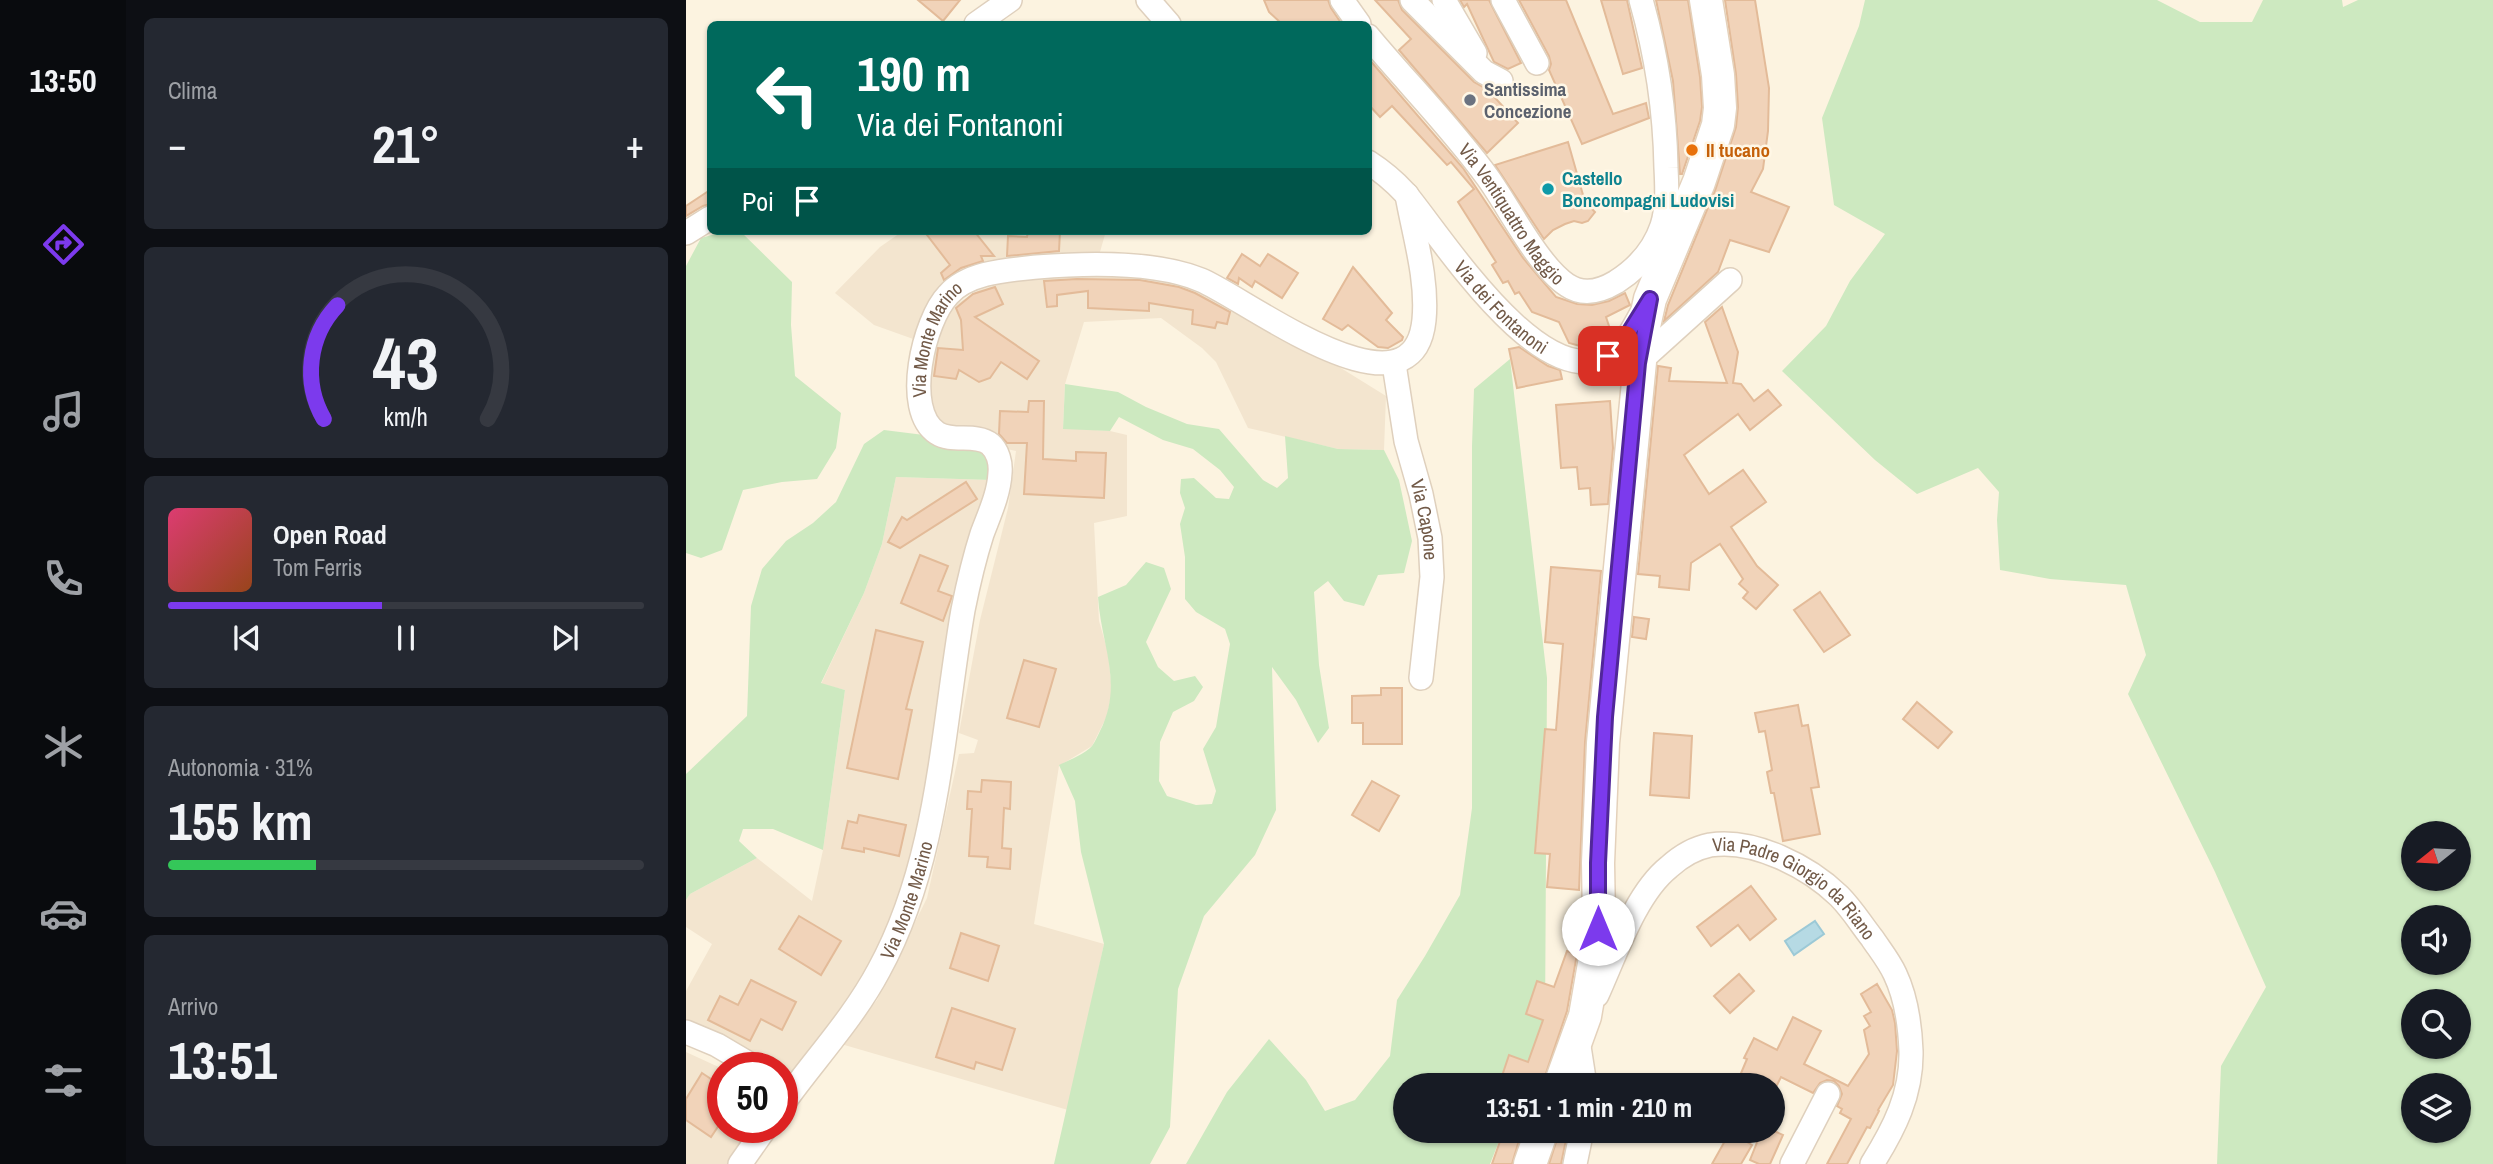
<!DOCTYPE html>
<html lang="it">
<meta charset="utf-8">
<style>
body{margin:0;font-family:"Archivo Narrow",sans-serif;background:#242831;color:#f1f3f6;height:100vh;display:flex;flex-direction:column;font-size:26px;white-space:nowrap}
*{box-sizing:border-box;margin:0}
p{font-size:23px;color:#9ea1a6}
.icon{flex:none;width:38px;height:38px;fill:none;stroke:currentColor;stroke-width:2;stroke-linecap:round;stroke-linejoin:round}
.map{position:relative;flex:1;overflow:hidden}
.details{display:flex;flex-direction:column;gap:18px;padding:18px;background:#0d0f14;width:560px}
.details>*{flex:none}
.guide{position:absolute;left:21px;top:21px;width:665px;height:214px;border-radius:10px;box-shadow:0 2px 5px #0004;background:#00695c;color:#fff;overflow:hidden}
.needle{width:46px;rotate:252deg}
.tools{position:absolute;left:1715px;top:821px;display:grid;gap:14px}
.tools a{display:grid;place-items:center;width:70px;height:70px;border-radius:50%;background:#171b24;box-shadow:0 2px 5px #0004;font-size:35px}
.speed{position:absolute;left:21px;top:1052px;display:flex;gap:14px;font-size:35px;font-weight:700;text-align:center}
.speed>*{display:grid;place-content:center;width:91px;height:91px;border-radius:50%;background:#171b24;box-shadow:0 2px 5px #0004;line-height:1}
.speed .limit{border:10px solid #d22;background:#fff;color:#111}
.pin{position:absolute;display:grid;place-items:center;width:60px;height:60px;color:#fff;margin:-30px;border-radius:14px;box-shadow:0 4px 10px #0006}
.me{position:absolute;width:77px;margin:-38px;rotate:0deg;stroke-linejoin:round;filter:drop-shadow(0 0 5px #0008)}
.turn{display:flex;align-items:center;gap:24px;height:147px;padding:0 35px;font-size:32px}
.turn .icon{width:91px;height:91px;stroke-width:2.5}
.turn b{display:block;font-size:49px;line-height:60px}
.then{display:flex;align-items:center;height:66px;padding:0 35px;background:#0003;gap:14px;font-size:26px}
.big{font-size:52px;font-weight:800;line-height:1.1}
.details .widget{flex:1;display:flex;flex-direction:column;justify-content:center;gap:10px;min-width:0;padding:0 24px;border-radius:10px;background:#242831}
.details .dial{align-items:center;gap:0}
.dial svg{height:182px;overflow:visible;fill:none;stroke:#363941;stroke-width:7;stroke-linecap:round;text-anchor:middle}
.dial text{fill:#f1f3f6;stroke:none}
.song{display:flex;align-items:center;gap:21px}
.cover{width:84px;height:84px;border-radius:10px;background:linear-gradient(135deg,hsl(340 70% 55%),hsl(20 70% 35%))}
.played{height:7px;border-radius:4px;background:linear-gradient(90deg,#7c3aed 45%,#363941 45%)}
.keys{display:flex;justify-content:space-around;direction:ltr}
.heat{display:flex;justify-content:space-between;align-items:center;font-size:38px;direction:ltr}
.charge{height:10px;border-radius:5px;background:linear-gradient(90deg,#34c759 31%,#363941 0)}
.trip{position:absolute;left:707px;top:1073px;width:392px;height:70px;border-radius:35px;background:#171b24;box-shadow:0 2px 5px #0004;font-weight:800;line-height:70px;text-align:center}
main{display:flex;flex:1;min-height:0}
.tab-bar{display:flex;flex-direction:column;width:126px;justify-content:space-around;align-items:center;background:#090b0e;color:#9ea1a6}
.tab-bar .icon{width:49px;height:49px}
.tab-bar .active{color:#7c3aed}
.tab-bar b{font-size:32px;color:#f1f3f6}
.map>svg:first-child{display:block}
.residential{fill:#f3e5cf}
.green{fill:#cde9c0;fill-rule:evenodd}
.water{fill:#b6dae4;stroke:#9cc9d6;stroke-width:2}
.building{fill:#f1d3b9;stroke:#e3bb99;stroke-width:2}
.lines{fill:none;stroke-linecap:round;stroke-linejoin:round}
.minor-casing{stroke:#dfd0bd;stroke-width:26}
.secondary-casing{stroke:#e4d1bb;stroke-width:35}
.minor{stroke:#fff;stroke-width:23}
.secondary{stroke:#fff;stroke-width:32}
.route-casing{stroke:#51269a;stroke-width:18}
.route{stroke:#7c3aed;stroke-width:12}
.worship-dot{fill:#6b7280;stroke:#fff7e6;stroke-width:2.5}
.food-dot{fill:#e8710a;stroke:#fff7e6;stroke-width:2.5}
.culture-dot{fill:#0f9aa8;stroke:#fff7e6;stroke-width:2.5}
.labels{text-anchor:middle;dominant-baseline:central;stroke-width:5;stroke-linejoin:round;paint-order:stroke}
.worship-label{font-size:19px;font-weight:bold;fill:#5b616d;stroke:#fff7e6;text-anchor:start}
.food-label{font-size:19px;font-weight:bold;fill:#c56008;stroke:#fff7e6;text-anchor:start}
.culture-label{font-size:19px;font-weight:bold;fill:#0d838f;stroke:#fff7e6;text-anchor:start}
.street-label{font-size:19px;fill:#725a48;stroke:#fff7e6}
</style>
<main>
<nav class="tab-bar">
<b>13:50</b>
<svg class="icon active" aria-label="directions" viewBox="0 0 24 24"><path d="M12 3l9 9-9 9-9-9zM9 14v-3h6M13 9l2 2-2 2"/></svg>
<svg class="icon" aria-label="music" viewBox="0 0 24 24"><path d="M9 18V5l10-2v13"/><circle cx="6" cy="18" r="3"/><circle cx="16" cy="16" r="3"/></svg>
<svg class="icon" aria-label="phone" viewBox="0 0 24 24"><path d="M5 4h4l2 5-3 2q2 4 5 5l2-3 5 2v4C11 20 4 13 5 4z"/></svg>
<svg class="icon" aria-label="climate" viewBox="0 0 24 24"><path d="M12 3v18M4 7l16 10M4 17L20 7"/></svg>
<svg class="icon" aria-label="car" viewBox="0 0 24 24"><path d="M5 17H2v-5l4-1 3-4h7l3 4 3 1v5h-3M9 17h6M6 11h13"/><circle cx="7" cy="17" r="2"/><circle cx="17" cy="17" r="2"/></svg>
<svg class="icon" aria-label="filters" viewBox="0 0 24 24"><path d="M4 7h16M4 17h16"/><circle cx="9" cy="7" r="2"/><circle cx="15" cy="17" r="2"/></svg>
</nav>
<section class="details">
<div class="widget"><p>Clima</p>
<div class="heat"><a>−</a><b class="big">21°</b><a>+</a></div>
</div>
<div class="widget dial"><svg viewBox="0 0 100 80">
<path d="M14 69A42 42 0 1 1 86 69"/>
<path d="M14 69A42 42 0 0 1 20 19" stroke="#7c3aed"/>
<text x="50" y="56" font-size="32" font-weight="700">43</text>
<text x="50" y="72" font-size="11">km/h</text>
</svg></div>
<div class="widget">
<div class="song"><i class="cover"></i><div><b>Open Road</b><p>Tom Ferris</p></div></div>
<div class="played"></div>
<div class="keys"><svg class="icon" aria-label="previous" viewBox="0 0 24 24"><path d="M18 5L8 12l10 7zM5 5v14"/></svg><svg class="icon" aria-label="pause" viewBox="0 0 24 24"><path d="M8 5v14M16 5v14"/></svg><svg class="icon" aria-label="next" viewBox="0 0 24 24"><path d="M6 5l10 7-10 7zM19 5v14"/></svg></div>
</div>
<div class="widget"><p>Autonomia · 31%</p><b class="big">155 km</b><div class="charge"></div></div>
<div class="widget"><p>Arrivo</p><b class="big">13:51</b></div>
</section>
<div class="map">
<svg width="1807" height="1164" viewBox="0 0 1807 1164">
<rect width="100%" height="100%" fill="#fcf3e0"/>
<g class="residential">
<polygon points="217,231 420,231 412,259 321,257 277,280 230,340 188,325 149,293 194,247"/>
<polygon points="402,270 491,277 547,301 700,396 698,450 652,449 562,428 530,362 516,348 475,318 398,322 379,384 377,428 424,431 441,435 441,516 408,523 413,621 422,652 426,692 421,716 406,746 373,766 348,924 418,944 382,1110 155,1044 191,1000 241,898 273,754 288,753 292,740 273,733 294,620 322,508 330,451 312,447 267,431 250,421 241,410 247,347 260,314 269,305 293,290 330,279"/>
<polygon points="210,477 305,480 263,655 222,880 186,966 99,1082 96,1081 96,1068 72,1067 0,1029 0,991 26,944 0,927 0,900 4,894 71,858 126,901 137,850 159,690 135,684 178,593 196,544"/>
<polygon points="0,1052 37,1069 37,1127 70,1127 43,1164 0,1164"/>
</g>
<g class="green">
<path d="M1179 0H1471L1514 22H1566L1577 0H1656L1657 7 1672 0H1807V1164H1531L1535 1066 1580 987 1529 872 1442 694 1460 655 1440 585 1364 579 1314 570 1311 520 1313 492 1292 468 1231 494 1189 460 1096 371 1140 326 1164 281 1199 234 1148 205 1136 118 1173 26ZM1727 833H1773V878H1727ZM1727 917H1773V962H1727ZM1727 1001H1773V1046H1727ZM1727 1085H1773V1130H1727Z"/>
<polygon points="40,231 54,231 106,282 105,325 109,376 155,413 150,448 131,479 96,482 57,490 36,550 15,558 0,553 0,266 15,238"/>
<polygon points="824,359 861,678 859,1028 836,1085 719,1085 719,1130 817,1131 804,1164 500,1164 541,1092 583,1039 620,1080 639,1111 669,1100 704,1056 711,1000 739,956 774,895 786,808 786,446 788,389"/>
<path d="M379 384 432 392 460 407 501 424 533 429 577 480 591 488 602 478 599 436 652 449 698 450 713 480 726 541 718 573 692 575 678 606 658 601 642 581 628 592 633 665 643 728 632 743 610 700 586 667 590 810 569 855 518 916 492 989 484 1127 464 1164H368L418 944 395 852 389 801 373 765C383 760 399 754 406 746 409 742 412 735 414 731 438 684 415 645 412 597L440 585 460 562 478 568 485 589 460 642 472 667 488 681 509 676 517 687 508 701 487 712 474 742 473 781 481 796 510 805 526 804 530 791 517 749 530 727 544 644 539 629 510 612 499 599V557L494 524 499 508 494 493 495 479 508 478 530 498 543 499 548 487 534 470 507 449 477 440 433 417 424 431 377 429Z"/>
<polygon points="198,430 246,436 303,450 305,480 210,477 196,544 178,593 135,683 159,690 137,850 87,829 57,829 53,841 71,858 4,894 0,900 0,774 61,716 65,606 76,569 100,541 127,523 150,502 178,444"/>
</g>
<polygon class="water" points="1129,921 1138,934 1108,955 1099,941"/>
<g class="building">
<polygon points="232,0 274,0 257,21"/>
<polygon points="578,0 642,0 645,8 655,23 596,24 583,12"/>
<polygon points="689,0 712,0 716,10 788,82 802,90 832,123 801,153 713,50 725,39"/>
<polygon points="774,0 803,0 835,63 822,69 808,62 781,4 778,7"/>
<polygon points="833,0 880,0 927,114 960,103 963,118 896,144 863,70 865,64 863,56"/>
<polygon points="915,0 941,0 956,68 937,74"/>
<polygon points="970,0 1002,0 1014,77 1016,107 1014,121 996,174 994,174 987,81"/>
<polygon points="1039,0 1069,0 1083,88 1082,131 1077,169 1065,192 1103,207 1083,252 1044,240 1032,272 978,321 982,305 1030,188 1050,127 1052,107 1050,74"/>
<polygon points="682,58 777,168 837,258 870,297 891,304 906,305 923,301 939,293 944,305 920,317 926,335 894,346 883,343 873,322 846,312 833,292 829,294 822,281 817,283 806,265 810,262 772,202 788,189 765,162 761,165 706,106 694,117 682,104"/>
<polygon points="882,142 899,202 909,212 902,221 896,223 888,221 879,224 867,230 858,239 809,165"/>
<polygon points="24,190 24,204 17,206 0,216 0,206"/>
<polygon points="238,231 288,231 308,256 295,256 297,261 275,268 258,280 255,273 264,265"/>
<polygon points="342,231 374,231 373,251 321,256 322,236 341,237"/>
<polygon points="556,254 574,266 582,254 612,273 596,298 569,281 566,287 553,278 552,284 541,278"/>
<polygon points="667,267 706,313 700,320 717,337 716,340 702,348 692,347 662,325 656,330 637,319"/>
<polygon points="391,279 454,280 493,287 509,293 544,312 541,324 531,322 529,328 506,324 507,310 463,303 463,311 402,308 402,291 371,295 371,306 361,307 358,281"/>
<polygon points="309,287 317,304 289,317 353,361 341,379 315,362 304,378 293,382 273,370 270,379 248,376 252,348 277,350 275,320 270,308 287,294"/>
<polygon points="1036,307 1052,352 1047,383 1055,384 1068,401 1082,390 1095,405 1064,430 1052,414 998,455 1023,494 1057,470 1080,502 1045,527 1071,566 1092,585 1070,609 1057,598 1062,592 1053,584 1057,579 1034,544 1005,563 1003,590 973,587 974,576 952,574 972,366 985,368 983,381 1041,383 1019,322"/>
<polygon points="833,347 862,366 874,370 876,379 831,388 823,349"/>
<polygon points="343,401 358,401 357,459 390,461 390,452 420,453 418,498 338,494 341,443 321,443 313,434 314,411 342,412"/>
<polygon points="924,401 927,448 922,504 905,505 904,488 893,489 891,467 875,468 870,405"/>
<polygon points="280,482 291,499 214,548 202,542 216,517 221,520"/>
<polygon points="234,555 262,566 252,591 266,596 257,621 215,603"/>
<polygon points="865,567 915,571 899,742 893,890 861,887 864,854 849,853 859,729 870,730 877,644 859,642"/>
<polygon points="1134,592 1164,635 1138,652 1108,610"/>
<polygon points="948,617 963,619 960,639 946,637"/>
<polygon points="190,630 237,642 220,709 226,710 212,779 161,768"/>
<polygon points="338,660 370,669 353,727 321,718"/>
<polygon points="695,688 716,688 716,744 677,744 677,723 666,723 666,696 695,695"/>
<polygon points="1231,702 1266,732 1252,748 1217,719"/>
<polygon points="1112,705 1116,726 1122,725 1133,787 1125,788 1134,834 1097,841 1088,793 1085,793 1081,772 1086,770 1079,731 1073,732 1069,713"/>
<polygon points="968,733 1006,736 1003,798 964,795"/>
<polygon points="296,780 325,782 324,809 318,808 316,848 325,849 324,869 301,867 302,857 283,856 286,809 281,809 282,791 295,792"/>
<polygon points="686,781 713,796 693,831 666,815"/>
<polygon points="173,815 220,825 213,856 178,848 178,852 156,848 162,821 171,823"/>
<polygon points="1065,886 1090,919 1064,940 1052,925 1025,946 1011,927"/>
<polygon points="113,916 155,941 135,975 93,949"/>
<polygon points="275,933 313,946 302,981 264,968"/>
<polygon points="881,951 891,954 881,1011 856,1085 813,1085 823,1055 842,1062 857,1020 840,1014 851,981 868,987"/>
<polygon points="1053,974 1068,991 1044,1013 1028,996"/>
<polygon points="65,980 110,1002 96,1030 75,1019 64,1041 22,1020 34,996 52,1005"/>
<polygon points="1191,984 1206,1010 1209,1023 1211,1051 1207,1085 1192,1110 1193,1111 1184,1128 1181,1127 1161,1164 1141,1164 1165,1119 1154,1113 1156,1109 1151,1106 1156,1094 1153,1086 1148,1081 1141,1080 1134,1083 1127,1093 1095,1077 1091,1085 1050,1085 1061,1059 1058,1058 1068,1038 1091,1050 1107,1017 1135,1031 1118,1064 1162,1086 1183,1054 1178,1030 1184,1026 1178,1016 1185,1012 1175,994"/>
<polygon points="266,1008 329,1029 316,1070 290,1062 288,1069 250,1057"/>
<polygon points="16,1073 37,1087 37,1119 25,1137 0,1120 0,1099"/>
<polygon points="818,1130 836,1130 826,1164 806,1164"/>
<polygon points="874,1130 882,1130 875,1164 863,1164"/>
<polygon points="1076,1130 1086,1130 1097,1135 1084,1164 1073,1164 1064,1160"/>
<polygon points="1044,1132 1066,1145 1055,1164 1026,1164"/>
</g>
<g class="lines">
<defs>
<g id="minor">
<polyline points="462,0 483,24"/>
<polyline points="656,0 673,24"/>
<polyline points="726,0 798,72 815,81"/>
<polyline points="758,0 789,53"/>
<polyline points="817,0 851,63"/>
<polyline points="290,24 324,0"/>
<path id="s1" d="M682 36C722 84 766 128 802 178 823 207 852 266 881 285 897 296 915 291 930 282 952 268 968 250 976 226 982 207 981 187 980 168 979 110 971 56 955 0"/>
<path id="s2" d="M682 162C696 171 708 181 719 193 755 236 857 399 925 354 940 345 948 326 957 311"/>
<polyline points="0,233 24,218"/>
<polyline points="952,363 1044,280"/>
<path id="s3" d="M708 364 720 441 735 494 744 538 746 577 735 678"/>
<path id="s4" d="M911 995C929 956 949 894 983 867 994 857 1009 848 1024 845 1068 838 1123 867 1153 896 1166 909 1175 924 1186 938 1194 950 1203 961 1209 974 1220 997 1224 1025 1225 1051 1226 1094 1208 1129 1186 1164"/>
<polyline points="0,1032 31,1045 70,1068"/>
<polyline points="892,1040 899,1085"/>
<path id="s5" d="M96 1105C128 1060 167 1019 193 970 253 860 256 731 277 610 282 585 288 559 296 534 303 515 313 494 314 473 315 463 312 451 304 444 290 433 266 443 251 433 216 410 238 320 262 295 282 272 322 270 351 267 400 263 469 261 515 280 559 298 727 429 738 320 742 279 728 235 721 195"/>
<polyline points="54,1164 80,1127"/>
<polyline points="889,1164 896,1130"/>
<polyline points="1106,1164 1142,1094"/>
</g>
<g id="secondary">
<polyline points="874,1085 899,1016 909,958 913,919 912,863 917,743 957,331 964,299 1013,182 1032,125 1034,108 1032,75 1020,0"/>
<polyline points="844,1164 856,1130"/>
</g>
</defs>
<use href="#minor" class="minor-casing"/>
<use href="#secondary" class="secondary-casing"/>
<use href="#minor" class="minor"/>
<use href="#secondary" class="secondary"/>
</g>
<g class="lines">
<defs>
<polyline id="route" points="912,929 912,863 919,717 952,363 964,299 936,344 922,356"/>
</defs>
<use href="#route" class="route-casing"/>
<use href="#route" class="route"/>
</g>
<circle class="worship-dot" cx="784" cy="100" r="7"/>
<circle class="food-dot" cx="1006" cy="150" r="7"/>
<circle class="culture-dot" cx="862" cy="189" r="7"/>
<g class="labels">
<g class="worship-label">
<text x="798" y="89">Santissima<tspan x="798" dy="22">Concezione</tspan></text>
</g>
<g class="food-label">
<text x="1020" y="150">Il tucano</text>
</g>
<g class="culture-label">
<text x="876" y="178">Castello<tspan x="876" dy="22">Boncompagni Ludovisi</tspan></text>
</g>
<g class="street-label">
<text stroke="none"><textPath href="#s1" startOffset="229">Via Ventiquattro Maggio</textPath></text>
<text stroke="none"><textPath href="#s2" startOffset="198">Via dei Fontanoni</textPath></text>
<text stroke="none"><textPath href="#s5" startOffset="870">Via Monte Marino</textPath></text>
<text stroke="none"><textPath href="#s3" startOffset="159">Via Capone</textPath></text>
<text stroke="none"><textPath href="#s4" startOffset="294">Via Padre Giorgio da Riano</textPath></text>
<text stroke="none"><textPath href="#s5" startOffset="242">Via Monte Marino</textPath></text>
</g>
</g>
</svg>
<div class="tools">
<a><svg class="needle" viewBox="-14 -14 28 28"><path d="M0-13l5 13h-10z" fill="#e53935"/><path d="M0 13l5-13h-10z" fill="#9ea1a6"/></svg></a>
<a><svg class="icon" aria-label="sound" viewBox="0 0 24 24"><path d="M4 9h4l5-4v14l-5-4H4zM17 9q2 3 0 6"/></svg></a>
<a><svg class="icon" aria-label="search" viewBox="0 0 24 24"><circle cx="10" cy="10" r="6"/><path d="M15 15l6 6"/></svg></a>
<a><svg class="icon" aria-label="layers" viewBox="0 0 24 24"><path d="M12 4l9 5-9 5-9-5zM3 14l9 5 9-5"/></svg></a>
</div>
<div class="speed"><div class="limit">50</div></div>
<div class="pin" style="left:922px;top:356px;background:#d93025"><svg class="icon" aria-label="arrive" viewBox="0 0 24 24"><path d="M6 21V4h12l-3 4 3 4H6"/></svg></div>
<svg class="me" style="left:912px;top:929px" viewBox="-20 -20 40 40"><circle r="19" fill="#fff"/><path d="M0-13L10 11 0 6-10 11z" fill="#7c3aed"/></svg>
<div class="trip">13:51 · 1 min · 210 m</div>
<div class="guide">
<div class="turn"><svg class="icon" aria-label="left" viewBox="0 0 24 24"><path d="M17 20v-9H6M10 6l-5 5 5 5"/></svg><div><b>190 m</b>Via dei Fontanoni</div></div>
<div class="then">Poi<svg class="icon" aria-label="arrive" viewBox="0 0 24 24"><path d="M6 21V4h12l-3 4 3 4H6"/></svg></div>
</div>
</div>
</main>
